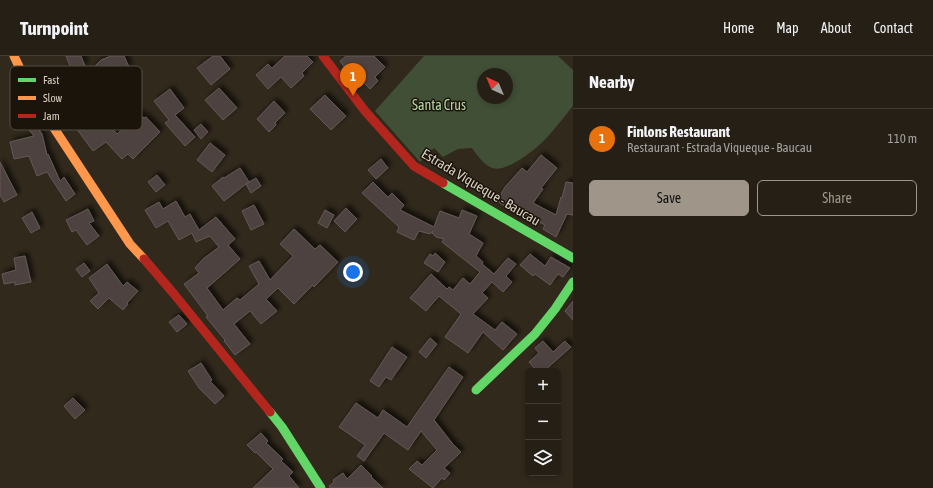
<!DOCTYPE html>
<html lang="en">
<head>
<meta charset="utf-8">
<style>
	body { margin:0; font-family:"Asap Condensed",sans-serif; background:#312c22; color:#f1f3f6 }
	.controls { position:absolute; right:12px; bottom:12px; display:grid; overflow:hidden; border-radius:6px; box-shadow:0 2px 6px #0003 }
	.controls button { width:36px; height:36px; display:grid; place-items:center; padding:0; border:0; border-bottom:1px solid #423d34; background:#251f15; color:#f1f3f6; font:20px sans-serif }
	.compass { position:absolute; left:477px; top:12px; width:36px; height:36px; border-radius:50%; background:#251f15; box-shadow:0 2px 6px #0003; rotate:316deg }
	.you { position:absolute; left:353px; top:216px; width:14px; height:14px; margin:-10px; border:3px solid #fff; border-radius:50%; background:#1a73e8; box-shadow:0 0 0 6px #1a73e833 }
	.badge { display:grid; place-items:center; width:26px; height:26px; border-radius:50%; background:#9f9689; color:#fff; font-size:13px; font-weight:700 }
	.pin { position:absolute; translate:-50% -33px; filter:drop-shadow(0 1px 2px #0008) }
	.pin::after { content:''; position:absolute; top:21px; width:14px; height:12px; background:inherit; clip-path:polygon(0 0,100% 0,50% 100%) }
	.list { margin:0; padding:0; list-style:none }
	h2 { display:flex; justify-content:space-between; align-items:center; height:52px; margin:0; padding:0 16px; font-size:17px }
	h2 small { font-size:13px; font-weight:400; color:#a3a2a0 }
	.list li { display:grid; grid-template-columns:26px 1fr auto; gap:12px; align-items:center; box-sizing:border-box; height:60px; padding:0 16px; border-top:1px solid #423d34 }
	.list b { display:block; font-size:15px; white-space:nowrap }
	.list p { margin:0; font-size:13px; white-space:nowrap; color:#a3a2a0 }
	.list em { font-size:13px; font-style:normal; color:#a3a2a0 }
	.actions { display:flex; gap:8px; padding:12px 16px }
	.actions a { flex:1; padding:9px 0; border:1px solid #9f9689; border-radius:6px; text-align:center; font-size:14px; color:#9f9689 }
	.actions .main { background:#9f9689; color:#111 }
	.icon { flex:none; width:22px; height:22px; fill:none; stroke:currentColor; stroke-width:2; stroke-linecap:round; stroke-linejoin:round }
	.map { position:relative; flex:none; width:573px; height:432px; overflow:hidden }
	header { display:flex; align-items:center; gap:24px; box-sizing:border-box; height:56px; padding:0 20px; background:#251f15; border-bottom:1px solid #423d34 }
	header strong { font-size:19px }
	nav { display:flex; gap:22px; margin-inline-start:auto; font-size:14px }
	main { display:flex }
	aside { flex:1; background:#251f15 }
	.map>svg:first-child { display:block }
	.green { fill:#414f37; fill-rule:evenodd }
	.building { fill:#4d423f; stroke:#645956; filter:url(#shadow) }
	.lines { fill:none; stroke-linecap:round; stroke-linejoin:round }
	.fast { stroke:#63d668; stroke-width:9 }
	.slow { stroke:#ff974d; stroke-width:9 }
	.jam { stroke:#b3261e; stroke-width:9 }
	.labels { text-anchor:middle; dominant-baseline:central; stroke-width:3; stroke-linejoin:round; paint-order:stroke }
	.park-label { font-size:14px; fill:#b3d89f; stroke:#1b140b }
	.street-label { font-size:14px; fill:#dad0c3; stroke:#1b140b }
	.key { fill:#1b140b; stroke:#544c42; stroke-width:1 }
	.key-label { font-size:11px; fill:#dad0c3 }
</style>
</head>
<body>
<header>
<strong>Turnpoint</strong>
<nav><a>Home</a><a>Map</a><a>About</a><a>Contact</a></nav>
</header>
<main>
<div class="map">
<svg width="573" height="432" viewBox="0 0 573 432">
	<defs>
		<filter id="shadow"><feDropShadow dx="3.5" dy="-3.5" stdDeviation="2" flood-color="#0009"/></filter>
	</defs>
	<rect width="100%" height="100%" fill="#31291c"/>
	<path class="green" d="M 424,0 L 558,0 L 573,14 L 573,50 C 562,63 551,79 538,90 C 529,98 504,117 492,112 C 484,109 477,99 472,92 L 458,93 L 443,101 L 434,92 L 420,106 L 375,55 ZM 483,18 L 507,18 L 507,42 L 483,42 Z"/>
	<g class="building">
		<path d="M 66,0 L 81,0 L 85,10 L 72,15 Z"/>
		<path d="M 111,0 L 124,0 L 129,11 L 98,26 L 92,13 L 101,4 Z"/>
		<path d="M 213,0 L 220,0 L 230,13 L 211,29 L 197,12 Z"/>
		<path d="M 285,0 L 307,0 L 313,6 L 302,17 L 304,20 L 291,32 L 281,21 L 268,33 L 256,19 L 268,8 L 272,12 Z"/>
		<path d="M 346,0 L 374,0 L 385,11 L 375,21 L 378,25 L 370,33 L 360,23 L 356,27 L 340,5 Z"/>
		<path d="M 71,32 L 86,48 L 91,44 L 100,56 L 114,46 L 120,55 L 106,65 L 117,78 L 139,57 L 144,62 L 146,61 L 160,76 L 133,103 L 128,98 L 122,103 L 106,86 L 93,95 L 68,61 L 72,58 L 59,44 Z"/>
		<path d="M 219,32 L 237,52 L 223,64 L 205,44 Z"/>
		<path d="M 170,33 L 184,52 L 175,59 L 195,81 L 185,90 L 165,67 L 169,64 L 154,45 Z"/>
		<path d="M 325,39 L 346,60 L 331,74 L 310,53 Z"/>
		<path d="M 274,45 L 285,57 L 275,67 L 276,69 L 269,76 L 257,63 Z"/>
		<path d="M 30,61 L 42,78 L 47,99 L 48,98 L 60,125 L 64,121 L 75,138 L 66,145 L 47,116 L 37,120 L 29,100 L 14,103 L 10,86 L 34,80 L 23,66 Z"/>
		<path d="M 201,68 L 208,76 L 201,83 L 194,74 Z"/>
		<path d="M 210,87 L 225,99 L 212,116 L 197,104 Z"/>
		<path d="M 541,99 L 557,112 L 541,132 L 543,133 L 533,147 L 556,159 L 561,141 L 562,142 L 566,126 L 573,127 L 573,159 L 567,158 L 556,181 L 543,173 L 545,169 L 524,158 L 522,161 L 497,145 L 505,131 L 522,112 L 527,116 Z"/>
		<path d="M 381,103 L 388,112 L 376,123 L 368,114 Z"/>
		<path d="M 0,106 L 17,139 L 4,146 L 0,139 Z"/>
		<path d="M 240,112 L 249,126 L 246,128 L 256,122 L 261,130 L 251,137 L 246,128 L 224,145 L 212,130 L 223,121 L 224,122 Z"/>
		<path d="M 157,119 L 165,129 L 156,136 L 148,126 Z"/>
		<path d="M 373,126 L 388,141 L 392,137 L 404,149 L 400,154 L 434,171 L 440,155 L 459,162 L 462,154 L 477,160 L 469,178 L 483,187 L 476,200 L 483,206 L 482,208 L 494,218 L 508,202 L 516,208 L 506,220 L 512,226 L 503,236 L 492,226 L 482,237 L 488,242 L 473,258 L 495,274 L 502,266 L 517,278 L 503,294 L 483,276 L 468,297 L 445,281 L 461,258 L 439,240 L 426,255 L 410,242 L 431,218 L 447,233 L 449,231 L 453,234 L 463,222 L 470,228 L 480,216 L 442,186 L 444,183 L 436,181 L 432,177 L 433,175 L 430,178 L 419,175 L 414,184 L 397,176 L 399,171 L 362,137 Z"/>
		<path d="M 176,145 L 185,161 L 190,158 L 199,174 L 216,161 L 235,183 L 228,189 L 240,203 L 207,232 L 223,254 L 237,242 L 240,244 L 259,228 L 249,210 L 259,205 L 270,224 L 293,200 L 280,188 L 294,173 L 315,193 L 320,189 L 338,206 L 314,231 L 313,229 L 294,248 L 278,232 L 266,243 L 277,255 L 261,268 L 250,255 L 234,268 L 250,288 L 235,299 L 224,285 L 225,284 L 206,261 L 208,260 L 184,228 L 199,217 L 195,212 L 203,203 L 219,191 L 210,180 L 196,186 L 192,177 L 179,184 L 168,165 L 156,172 L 145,154 L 159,146 L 163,153 Z"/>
		<path d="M 254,149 L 264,168 L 251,174 L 242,155 Z"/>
		<path d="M 346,152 L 357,163 L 345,176 L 334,165 Z"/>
		<path d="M 88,153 L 94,165 L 89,167 L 99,180 L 87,189 L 76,174 L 72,176 L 66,164 Z"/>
		<path d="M 325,154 L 334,159 L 327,172 L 318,167 Z"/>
		<path d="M 32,156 L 40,172 L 31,177 L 22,162 Z"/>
		<path d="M 435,197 L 445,206 L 438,216 L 424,207 L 430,198 L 433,200 Z"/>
		<path d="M 530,198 L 545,210 L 551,201 L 570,212 L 563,221 L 558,218 L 550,229 L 535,218 L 533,220 L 520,209 Z"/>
		<path d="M 25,200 L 31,226 L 15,229 L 15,226 L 4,228 L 2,218 L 16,214 L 14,202 Z"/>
		<path d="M 84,207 L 90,215 L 82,221 L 76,213 Z"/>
		<path d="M 107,208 L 123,230 L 127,226 L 138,235 L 127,247 L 128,248 L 123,254 L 109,242 L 98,253 L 90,245 L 99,237 L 89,222 Z"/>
		<path d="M 573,245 L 573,264 L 565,255 Z"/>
		<path d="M 179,259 L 187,268 L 177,276 L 169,266 Z"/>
		<path d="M 430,282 L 437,288 L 426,302 L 419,296 Z"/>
		<path d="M 543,285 L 553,296 L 565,285 L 571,291 L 544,315 L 537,315 L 529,306 L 539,297 L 535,292 Z"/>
		<path d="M 392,291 L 407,301 L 391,324 L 386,321 L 379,331 L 370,325 Z"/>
		<path d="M 201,307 L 212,324 L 210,325 L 224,340 L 215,348 L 199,332 L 188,315 Z"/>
		<path d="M 449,311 L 463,321 L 434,364 L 452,387 L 461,396 L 444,412 L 450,417 L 444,424 L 442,422 L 433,432 L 409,413 L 417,405 L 422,409 L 437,394 L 421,375 L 408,394 L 384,377 L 364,405 L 357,400 L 365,389 L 339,371 L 356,347 L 378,362 L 383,354 L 407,371 Z"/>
		<path d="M 73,342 L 85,354 L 75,363 L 64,350 Z"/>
		<path d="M 261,377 L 268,385 L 266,387 L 283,403 L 281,405 L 293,416 L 289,420 L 299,432 L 253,432 L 273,413 L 256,396 L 255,397 L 247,389 Z"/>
		<path d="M 361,409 L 372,420 L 371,421 L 383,432 L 330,432 L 329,430 L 334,426 L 333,424 L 343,417 L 347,423 Z"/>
	</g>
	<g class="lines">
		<g class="fast">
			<path d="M 443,127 L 573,202"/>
			<path d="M 476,334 L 535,278 L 555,253 L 573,226"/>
			<path d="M 270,356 L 282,371 L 321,432"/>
		</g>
		<path class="slow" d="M 14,0 L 33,40 L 130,188 L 144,203"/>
		<g class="jam">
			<path d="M 323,0 L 365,55 L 414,110 L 443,127"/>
			<path d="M 144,203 L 174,238 L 270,356"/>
		</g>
	</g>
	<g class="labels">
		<g class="park-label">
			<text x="439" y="49">Santa Crus</text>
		</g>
		<g class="street-label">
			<text transform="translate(481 131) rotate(31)">Estrada Viqueque - Baucau</text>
		</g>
	</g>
	<rect x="10" y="10" width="132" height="64" rx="6" class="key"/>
	<rect x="18" y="22" width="18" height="4" fill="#63d668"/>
	<rect x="18" y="40" width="18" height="4" fill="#ff974d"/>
	<rect x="18" y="58" width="18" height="4" fill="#b3261e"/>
	<g class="key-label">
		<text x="43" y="28">Fast</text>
		<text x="43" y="46">Slow</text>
		<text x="43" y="64">Jam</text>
	</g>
</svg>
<div class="controls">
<button>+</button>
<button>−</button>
<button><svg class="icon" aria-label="layers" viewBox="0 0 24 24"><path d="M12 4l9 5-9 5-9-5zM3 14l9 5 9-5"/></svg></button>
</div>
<svg class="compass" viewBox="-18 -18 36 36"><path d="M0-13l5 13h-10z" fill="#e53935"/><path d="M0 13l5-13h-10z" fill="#a3a2a0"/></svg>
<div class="you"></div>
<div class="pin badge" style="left:353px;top:40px;background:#e8710a">1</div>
</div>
<aside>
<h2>Nearby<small></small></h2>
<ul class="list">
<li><span class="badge" style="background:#e8710a">1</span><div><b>Finlons Restaurant</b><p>Restaurant · Estrada Viqueque - Baucau</p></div><em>110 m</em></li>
</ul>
<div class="actions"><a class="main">Save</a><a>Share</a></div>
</aside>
</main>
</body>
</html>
